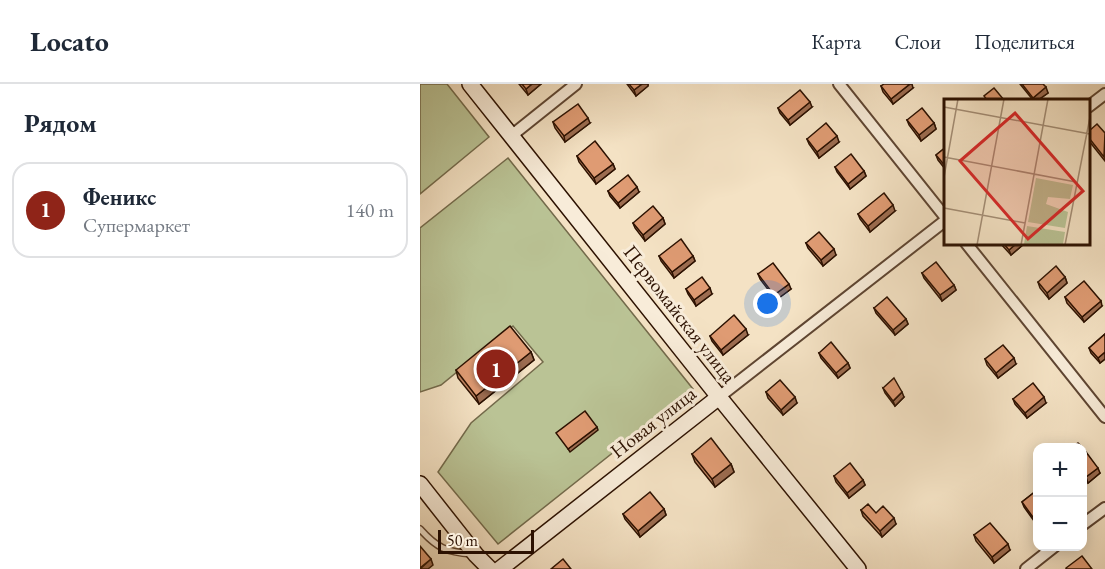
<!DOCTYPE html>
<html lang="ru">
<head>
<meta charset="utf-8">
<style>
	body { margin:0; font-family:"EB Garamond",serif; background:#f2f2f3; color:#1f2937 }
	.controls { position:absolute; right:18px; bottom:18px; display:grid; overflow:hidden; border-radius:12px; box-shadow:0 3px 15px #0003 }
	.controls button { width:54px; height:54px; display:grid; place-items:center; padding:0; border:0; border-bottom:2px solid #e0e1e3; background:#fff; color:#1f2937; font:30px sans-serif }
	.scale { position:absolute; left:18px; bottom:15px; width:96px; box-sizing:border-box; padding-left:6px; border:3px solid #2c1101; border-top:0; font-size:16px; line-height:21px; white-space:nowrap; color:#2c1101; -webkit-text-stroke:4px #f8ecd9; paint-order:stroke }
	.you { position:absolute; left:348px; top:220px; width:21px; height:21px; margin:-15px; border:4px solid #fff; border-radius:50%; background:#1a73e8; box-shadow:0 0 0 9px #1a73e833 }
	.badge { display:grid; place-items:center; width:39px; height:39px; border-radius:50%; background:#8f2418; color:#fff; font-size:20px; font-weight:700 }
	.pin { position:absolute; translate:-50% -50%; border:3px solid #fff; box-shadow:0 2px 6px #0006 }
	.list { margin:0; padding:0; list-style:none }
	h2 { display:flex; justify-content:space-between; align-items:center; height:78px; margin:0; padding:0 24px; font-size:26px }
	h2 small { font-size:20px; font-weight:400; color:#747a83 }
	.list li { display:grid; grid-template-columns:39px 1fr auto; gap:18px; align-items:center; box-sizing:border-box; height:96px; margin:0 12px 12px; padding:0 12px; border:2px solid #e0e1e3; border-radius:18px }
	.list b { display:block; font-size:22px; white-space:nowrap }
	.list p { margin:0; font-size:20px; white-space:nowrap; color:#747a83 }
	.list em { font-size:20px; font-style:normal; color:#747a83 }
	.map { position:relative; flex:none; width:685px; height:485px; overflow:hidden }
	header { display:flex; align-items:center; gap:36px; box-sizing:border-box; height:84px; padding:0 30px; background:#fff; border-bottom:2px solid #e0e1e3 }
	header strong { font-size:28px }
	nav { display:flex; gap:33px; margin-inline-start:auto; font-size:21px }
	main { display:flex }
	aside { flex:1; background:#fff }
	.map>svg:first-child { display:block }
	.green { fill:#bac395; stroke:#736a4b; stroke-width:1.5 }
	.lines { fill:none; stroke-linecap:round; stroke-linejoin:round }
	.lane-casing { stroke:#5e4532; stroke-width:8 }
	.street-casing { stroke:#5e4532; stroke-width:14 }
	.secondary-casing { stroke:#2c1101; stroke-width:18 }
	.lane { stroke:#f8ecd9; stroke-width:5 }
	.street { stroke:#f8ecd9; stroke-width:10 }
	.secondary { stroke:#f8ecd9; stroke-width:15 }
	.wall { fill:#c08563; stroke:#2c1101; stroke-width:1.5 }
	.shaded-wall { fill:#9c6c50; stroke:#2c1101; stroke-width:1.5 }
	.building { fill:#df9b73; stroke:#2c1101; stroke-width:1.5 }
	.labels { text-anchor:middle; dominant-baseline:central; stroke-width:6; stroke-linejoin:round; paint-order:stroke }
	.street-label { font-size:20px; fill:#2c1101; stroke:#f8ecd9 }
	.inset-road { fill:none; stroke:#a48e76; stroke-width:1.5 }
	.view { fill:#d62828; fill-opacity:0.15; stroke:#d62828; stroke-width:3 }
	.inset-edge { fill:none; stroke:#2c1101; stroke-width:3 }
</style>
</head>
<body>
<header>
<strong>Locato</strong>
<nav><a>Карта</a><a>Слои</a><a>Поделиться</a></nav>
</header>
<main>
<aside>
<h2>Рядом<small></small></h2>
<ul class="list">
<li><span class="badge">1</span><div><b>Феникс</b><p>Супермаркет</p></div><em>140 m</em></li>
</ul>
</aside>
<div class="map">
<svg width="685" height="485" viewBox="0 0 685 485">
	<rect width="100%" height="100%" fill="#f4e2c4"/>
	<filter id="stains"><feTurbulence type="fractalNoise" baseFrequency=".00333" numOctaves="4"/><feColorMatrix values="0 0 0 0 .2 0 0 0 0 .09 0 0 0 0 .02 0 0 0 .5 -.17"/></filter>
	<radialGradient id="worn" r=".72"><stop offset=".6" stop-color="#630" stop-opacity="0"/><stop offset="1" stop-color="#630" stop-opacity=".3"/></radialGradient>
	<g class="green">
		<path d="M 0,0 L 27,0 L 69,53 L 0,110 Z"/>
		<path d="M 88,74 L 273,305 L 78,460 L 18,388 L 51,339 L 123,278 L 93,242 L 21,301 L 0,308 L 0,144 Z"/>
	</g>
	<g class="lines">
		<g class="lane-casing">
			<path id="lane" d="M 0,445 C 17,464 26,468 52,470"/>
		</g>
		<g class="street-casing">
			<g id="street">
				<path d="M 419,0 L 526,134"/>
				<path d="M 668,23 L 685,10"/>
				<path d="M 91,52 L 156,0"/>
				<path d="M 546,159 L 685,333"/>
				<path d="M 299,313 L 526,136"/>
				<path d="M 662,441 L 685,424"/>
				<path d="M 606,485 L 635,462"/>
			</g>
		</g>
		<g class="secondary-casing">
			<g id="secondary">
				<path d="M 50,0 L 299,313 L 438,485"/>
				<path d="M 0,400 L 56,471 L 70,485"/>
				<path d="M 80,485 L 299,313"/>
			</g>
		</g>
		<use href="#lane" class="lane"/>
		<use href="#street" class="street"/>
		<use href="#secondary" class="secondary"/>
	</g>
	<g class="wall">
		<path d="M 99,0 L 121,0 L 108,11 Z"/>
		<path d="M 207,0 L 228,0 L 228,2 L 216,12 Z"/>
		<path d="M 600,0 L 623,0 L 628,9 L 618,16 L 613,16 Z"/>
		<path d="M 461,2 L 493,4 L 473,20 L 463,8 Z"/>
		<path d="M 392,23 L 370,41 L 360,29 L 358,24 Z"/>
		<path d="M 487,36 L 514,39 L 516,45 L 501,57 L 489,41 Z"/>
		<path d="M 133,38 L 170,39 L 145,58 L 135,44 Z"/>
		<path d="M 669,47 L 685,49 L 685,77 L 669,57 Z"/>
		<path d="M 387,55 L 419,58 L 399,74 L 389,60 Z"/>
		<path d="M 526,63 L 526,86 L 518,76 L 516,71 Z"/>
		<path d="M 157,72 L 193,80 L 195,85 L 176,100 L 159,78 Z"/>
		<path d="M 415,83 L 444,87 L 446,92 L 430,105 L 417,88 Z"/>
		<path d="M 188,107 L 219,108 L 200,124 L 190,112 Z"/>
		<path d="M 475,127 L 450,148 L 440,135 L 438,130 Z"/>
		<path d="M 243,134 L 245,140 L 225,157 L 215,144 L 213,139 Z"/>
		<path d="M 386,159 L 416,171 L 403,182 L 388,164 Z"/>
		<path d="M 580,159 L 605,159 L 591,171 Z"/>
		<path d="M 239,172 L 273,172 L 275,177 L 254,194 L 241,177 Z"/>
		<path d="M 502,189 L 534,201 L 536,206 L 522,217 L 504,194 Z"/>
		<path d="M 338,190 L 371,205 L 356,216 L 340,195 Z"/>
		<path d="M 645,193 L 647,199 L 629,215 L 620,204 L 618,198 Z"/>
		<path d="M 266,205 L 292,210 L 276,222 L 268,210 Z"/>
		<path d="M 645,213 L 682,222 L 664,238 L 647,219 Z"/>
		<path d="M 454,224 L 486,235 L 488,240 L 475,251 L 456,229 Z"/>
		<path d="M 685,250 L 685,275 L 680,279 L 671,269 L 669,264 Z"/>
		<path d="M 328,251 L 303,271 L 292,257 L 290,252 Z"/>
		<path d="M 111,268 L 114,276 L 59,320 L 38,294 L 36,286 Z"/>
		<path d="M 399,269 L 428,279 L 430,284 L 418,294 L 401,274 Z"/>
		<path d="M 565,275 L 596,280 L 578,294 L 567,281 Z"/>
		<path d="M 463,304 L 484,313 L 475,322 L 465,309 Z"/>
		<path d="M 346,308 L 377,319 L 363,331 L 348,314 Z"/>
		<path d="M 593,315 L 626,319 L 607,334 L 595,320 Z"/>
		<path d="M 663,364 L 680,389 L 668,399 L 663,391 Z"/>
		<path d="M 272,370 L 311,380 L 314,388 L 295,403 L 275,378 Z"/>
		<path d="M 414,392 L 443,396 L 445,401 L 429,414 L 416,398 Z"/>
		<path d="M 616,407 L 617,441 L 604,423 L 602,418 Z"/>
		<path d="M 244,425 L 246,431 L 220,453 L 205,435 L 203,430 Z"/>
		<path d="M 441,426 L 456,429 L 476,440 L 462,453 L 443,432 Z"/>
		<path d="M 554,451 L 590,466 L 574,479 L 556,457 Z"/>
	</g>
	<g class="shaded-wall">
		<path d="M 112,0 L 121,0 L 108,11 L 106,5 Z"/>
		<path d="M 222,0 L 228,0 L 228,2 L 216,12 L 214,6 Z"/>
		<path d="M 490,0 L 492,0 L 493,4 L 473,20 L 471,15 Z"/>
		<path d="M 626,3 L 628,9 L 618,16 L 614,16 L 613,14 Z"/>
		<path d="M 390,18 L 392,23 L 370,41 L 368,36 Z"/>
		<path d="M 168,34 L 170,39 L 145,58 L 144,52 Z"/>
		<path d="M 514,39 L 516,45 L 501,57 L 499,51 Z"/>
		<path d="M 417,52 L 419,58 L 399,74 L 397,68 Z"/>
		<path d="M 193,80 L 195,85 L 176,100 L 174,94 Z"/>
		<path d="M 444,87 L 446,92 L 430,105 L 428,100 Z"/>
		<path d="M 217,103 L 219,108 L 200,124 L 198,119 Z"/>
		<path d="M 473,121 L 475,127 L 450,148 L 448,142 Z"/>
		<path d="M 243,134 L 245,140 L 225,157 L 223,151 Z"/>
		<path d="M 597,159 L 605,159 L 591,171 L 589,166 Z"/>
		<path d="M 414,165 L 416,171 L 403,182 L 401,176 Z"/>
		<path d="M 273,172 L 275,177 L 254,194 L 252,188 Z"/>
		<path d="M 645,193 L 647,199 L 629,215 L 627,209 Z"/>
		<path d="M 369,200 L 371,205 L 356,216 L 354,211 Z"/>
		<path d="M 534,201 L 536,206 L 522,217 L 520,211 Z"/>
		<path d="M 290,204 L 292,210 L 276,222 L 274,216 Z"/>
		<path d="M 681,217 L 682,222 L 664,238 L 662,233 Z"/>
		<path d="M 486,235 L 488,240 L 475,251 L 473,246 Z"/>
		<path d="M 326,245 L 328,251 L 303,271 L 301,266 Z"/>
		<path d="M 111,268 L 114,276 L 59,320 L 56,312 Z"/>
		<path d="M 685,268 L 685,275 L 680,279 L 678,274 Z"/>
		<path d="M 594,274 L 596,280 L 578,294 L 576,289 Z"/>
		<path d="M 428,279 L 430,284 L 418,294 L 416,289 Z"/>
		<path d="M 482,308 L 484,313 L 475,322 L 473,317 Z"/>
		<path d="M 375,313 L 377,319 L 363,331 L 361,326 Z"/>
		<path d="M 624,313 L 626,319 L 607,334 L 605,329 Z"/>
		<path d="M 177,343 L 178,346 L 150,368 L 148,365 Z"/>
		<path d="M 311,380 L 314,388 L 295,403 L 292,395 Z"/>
		<path d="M 678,384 L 680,389 L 668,399 L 666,393 Z"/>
		<path d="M 443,396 L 445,401 L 429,414 L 427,409 Z"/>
		<path d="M 244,425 L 246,431 L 220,453 L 218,447 Z"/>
		<path d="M 474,434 L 476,440 L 462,453 L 460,447 Z"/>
		<path d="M 588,460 L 590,466 L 574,479 L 572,473 Z"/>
		<path d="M 11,475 L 13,481 L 8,485 L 0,485 Z"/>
	</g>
	<g class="building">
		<path d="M 102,0 L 112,0 L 106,5 Z"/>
		<path d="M 209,0 L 222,0 L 214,6 Z"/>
		<path d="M 464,0 L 490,0 L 471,15 L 461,2 Z"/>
		<path d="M 602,0 L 623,0 L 626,3 L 613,14 Z"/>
		<path d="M 574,4 L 584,16 L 567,16 L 564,12 Z"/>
		<path d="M 380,6 L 390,18 L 368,36 L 358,24 Z"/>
		<path d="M 158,20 L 168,34 L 144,52 L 133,38 Z"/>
		<path d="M 502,24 L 514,39 L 499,51 L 487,36 Z"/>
		<path d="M 406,39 L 417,52 L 397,68 L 387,55 Z"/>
		<path d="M 677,40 L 685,49 L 684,73 L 669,54 L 669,47 Z"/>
		<path d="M 175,57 L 193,80 L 174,94 L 157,72 Z"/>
		<path d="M 526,63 L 526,83 L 516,71 Z"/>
		<path d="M 431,70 L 444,87 L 428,100 L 415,83 Z"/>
		<path d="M 208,91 L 217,103 L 198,119 L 188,107 Z"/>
		<path d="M 464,109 L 473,121 L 448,142 L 438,130 Z"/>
		<path d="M 233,122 L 243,134 L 223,151 L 213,139 Z"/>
		<path d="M 399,148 L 414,165 L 401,176 L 386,159 Z"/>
		<path d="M 261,155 L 273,172 L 252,188 L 239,172 Z"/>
		<path d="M 583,159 L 597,159 L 589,166 Z"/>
		<path d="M 516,178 L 534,201 L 520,211 L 502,189 Z"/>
		<path d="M 353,179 L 369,200 L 354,211 L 338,190 Z"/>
		<path d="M 636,182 L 645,193 L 627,209 L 618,198 Z"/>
		<path d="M 282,193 L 290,204 L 274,216 L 266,205 Z"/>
		<path d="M 664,197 L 681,217 L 662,233 L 645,213 Z"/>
		<path d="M 467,213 L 486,235 L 473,246 L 454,224 Z"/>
		<path d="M 314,231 L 326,245 L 301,266 L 290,252 Z"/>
		<path d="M 90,242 L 111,268 L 56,312 L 36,286 Z"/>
		<path d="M 685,250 L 685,268 L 678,274 L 669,264 Z"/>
		<path d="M 411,258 L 428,279 L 416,289 L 399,269 Z"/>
		<path d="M 583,261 L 594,274 L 576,289 L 565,275 Z"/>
		<path d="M 474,294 L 482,308 L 473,317 L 463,304 Z"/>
		<path d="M 360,296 L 375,313 L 361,326 L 346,308 Z"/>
		<path d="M 613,299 L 624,313 L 605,329 L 593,315 Z"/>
		<path d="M 165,327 L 177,343 L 148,365 L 136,349 Z"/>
		<path d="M 291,354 L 311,380 L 292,395 L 272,370 Z"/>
		<path d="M 658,359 L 662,363 L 652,363 Z"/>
		<path d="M 663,364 L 678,384 L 666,393 L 663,388 Z"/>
		<path d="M 430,379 L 443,396 L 427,409 L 414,392 Z"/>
		<path d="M 616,407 L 618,409 L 618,434 L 615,436 L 602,418 Z"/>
		<path d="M 230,408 L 244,425 L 218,447 L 203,430 Z"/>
		<path d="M 448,420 L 456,429 L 463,422 L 474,434 L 460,447 L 441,426 Z"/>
		<path d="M 570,439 L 588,460 L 572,473 L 554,451 Z"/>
		<path d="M 0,462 L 11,475 L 0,484 Z"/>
		<path d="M 662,472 L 672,485 L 646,485 L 646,484 Z"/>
		<path d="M 143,475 L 151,485 L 131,485 Z"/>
	</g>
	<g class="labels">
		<g class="street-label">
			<text transform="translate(260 230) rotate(52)">Первомайская улица</text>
			<text transform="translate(233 338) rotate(-38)">Новая улица</text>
		</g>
	</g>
	<g transform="translate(524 15)">
		<rect width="146" height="146" fill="#f4e2c4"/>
		<path d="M 92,79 L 129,86 L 126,100 L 104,98 L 102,105 L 124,113 L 121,129 L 84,123 ZM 83,127 L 121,133 L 119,145 L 80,145 Z" fill="#bac395"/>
		<path class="inset-road" d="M 0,8 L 146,35M 0,58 L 132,83M 0,78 L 14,0M 0,109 L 81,124M 33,146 L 60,0M 77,146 L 104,0M 121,146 L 146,18"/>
		<path class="view" d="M 71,14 L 139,92 L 84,140 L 16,62 Z"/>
		<rect width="146" height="146" class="inset-edge"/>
	</g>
	<rect width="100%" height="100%" filter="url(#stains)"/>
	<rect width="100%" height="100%" fill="url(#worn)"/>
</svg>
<div class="controls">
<button>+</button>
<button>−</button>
</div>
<div class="scale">50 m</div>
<div class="you"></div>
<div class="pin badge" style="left:76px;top:285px">1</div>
</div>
</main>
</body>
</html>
